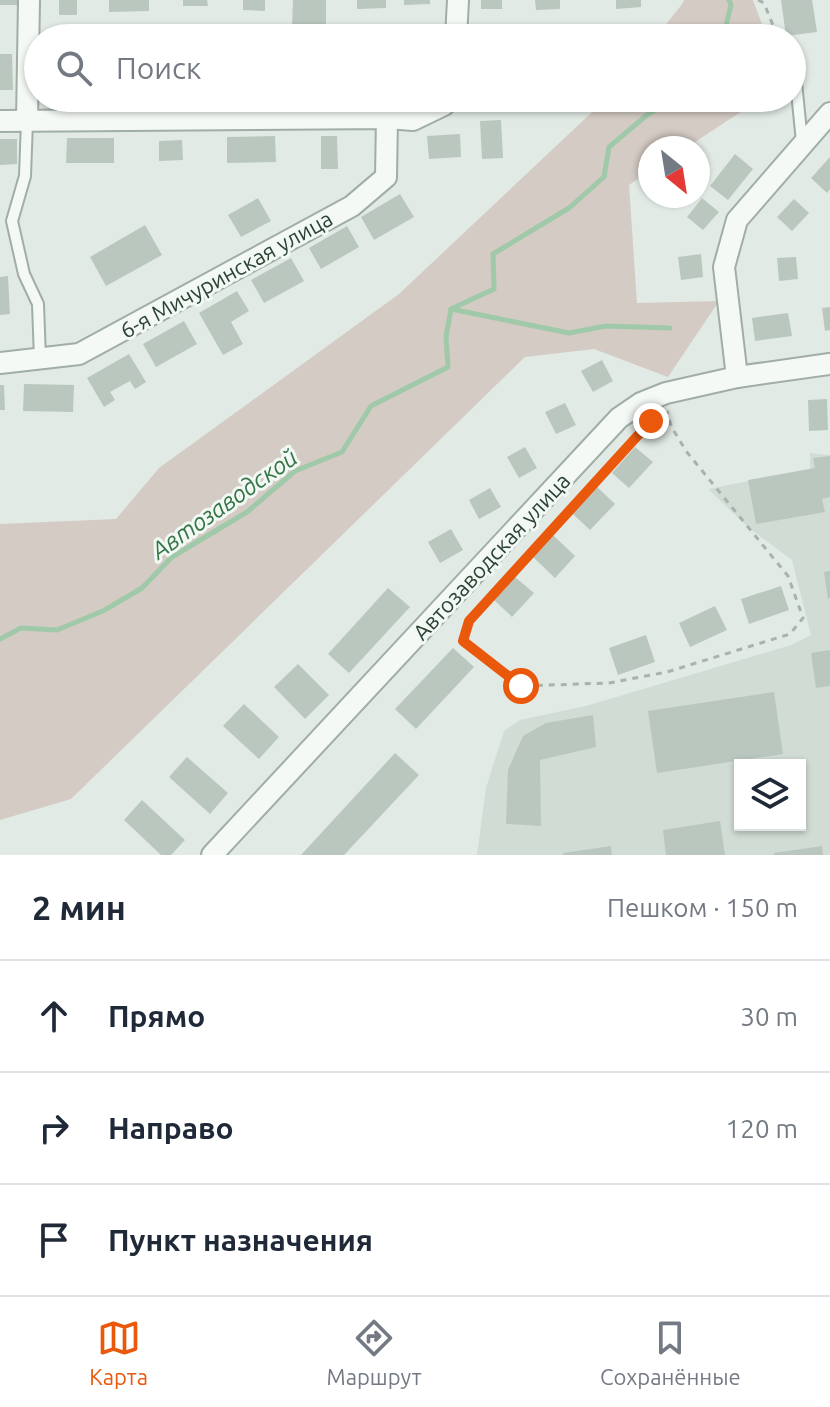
<!DOCTYPE html>
<html lang="ru">
<head>
<meta charset="utf-8">
<style>
	body { margin:0; font-family:Ubuntu,sans-serif; background:#f6f6f7; color:#1f2937 }
	.controls { position:absolute; right:24px; bottom:24px; display:grid; overflow:hidden; border-radius:0px; box-shadow:0 2px 6px #0004 }
	.controls button { width:72px; height:72px; display:grid; place-items:center; padding:0; border:0; border-bottom:2px solid #e0e1e3; background:#fff; color:#1f2937; font:40px sans-serif }
	.compass { position:absolute; left:638px; top:136px; width:72px; height:72px; border-radius:50%; background:#fff; box-shadow:0 2px 6px #0004; rotate:150deg }
	.stop { position:absolute; width:24px; height:24px; margin:-18px; border:6px solid #ea580c; border-radius:50%; background:#fff }
	.stop.end { background:#ea580c; border-color:#fff; box-shadow:0 2px 8px #0008 }
	.list { margin:0; padding:0; list-style:none }
	h2 { display:flex; justify-content:space-between; align-items:center; height:104px; margin:0; padding:0 32px; font-size:34px }
	h2 small { font-size:26px; font-weight:400; color:#747a83 }
	.list li { display:grid; grid-template-columns:52px 1fr auto; gap:24px; align-items:center; box-sizing:border-box; height:112px; padding:0 32px; border-top:2px solid #e0e1e3 }
	.list b { display:block; font-size:30px; white-space:nowrap }
	.list em { font-size:26px; font-style:normal; color:#747a83 }
	.icon { flex:none; width:44px; height:44px; fill:none; stroke:currentColor; stroke-width:2; stroke-linecap:round; stroke-linejoin:round }
	.map { position:relative; flex:none; width:830px; height:855px; overflow:hidden }
	.search { position:absolute; background:#fff; box-shadow:0 2px 6px #0004; left:24px; right:24px; top:24px; height:88px; display:flex; align-items:center; gap:20px; box-sizing:border-box; padding:0 28px; border-radius:44px; color:#747a83; font-size:30px }
	.sheet { height:440px; background:#fff }
	nav { display:flex; justify-content:space-around; align-items:center; box-sizing:border-box; height:112px; border-top:2px solid #e0e1e3; background:#fff; font-size:22px; color:#747a83 }
	nav a { display:grid; justify-items:center; gap:4px }
	nav .on { color:#ea580c }
	.map>svg:first-child { display:block }
	.built { fill:#d1dcd4; fill-rule:evenodd }
	.green { fill:#d4cbc4 }
	.lines { fill:none; stroke-linecap:round; stroke-linejoin:round }
	.stream { stroke:#9fc9a8; stroke-width:5 }
	.building { fill:#bac7be }
	.lane-casing { stroke:#a0aea5; stroke-width:14 }
	.street-casing { stroke:#a0aea5; stroke-width:24 }
	.path { stroke:#a8b3ac; stroke-width:3; stroke-dasharray:6 6; stroke-linecap:butt }
	.lane { stroke:#f5f9f6; stroke-width:10 }
	.street { stroke:#f5f9f6; stroke-width:20 }
	.route { stroke:#ea580c; stroke-width:10 }
	.labels { text-anchor:middle; dominant-baseline:central; stroke-width:6; stroke-linejoin:round; paint-order:stroke }
	.street-label { font-size:22px; fill:#2b4233; stroke:#f2f8f4 }
	.water-label { font-size:24px; font-style:italic; fill:#367546; stroke:#f2f8f4 }
</style>
</head>
<body>
<div class="map">
<svg width="830" height="855" viewBox="0 0 830 855">
	<rect width="100%" height="100%" fill="#e2eae5"/>
	<path class="built" d="M 810,453 L 830,455 L 830,855 L 477,855 L 486,788 L 504,731 L 520,720 L 586,706 L 791,645 L 811,635 L 792,560 L 750,529 L 708,489 L 810,469 ZM 740,765 L 800,765 L 800,825 L 740,825 Z"/>
	<g class="green">
		<path d="M 684,0 L 753,0 L 767,38 L 655,38 L 683,3 Z"/>
		<path d="M 607,98 L 762,98 L 686,148 L 650,148 L 650,171 L 629,185 L 637,303 L 719,301 L 668,377 L 594,349 L 525,357 L 71,799 L 0,820 L 0,524 L 116,519 L 159,468 L 399,294 Z"/>
	</g>
	<g class="lines">
		<g class="stream">
			<path d="M 723,38 L 731,5 L 729,0"/>
			<path d="M 451,309 L 569,333 L 606,326 L 670,328"/>
			<path d="M 0,639 L 21,628 L 57,630 L 103,611 L 142,588 L 172,557 L 247,512 L 295,471 L 342,452 L 371,406 L 448,367 L 446,337 L 451,309 L 494,289 L 493,254 L 569,208 L 604,177 L 609,147 L 647,115 L 674,98"/>
		</g>
	</g>
	<g class="building">
		<rect x="0" y="0" width="17" height="5"/>
		<rect x="59" y="0" width="18" height="15"/>
		<path d="M 109,0 L 149,0 L 149,11 L 109,12 Z"/>
		<path d="M 183,0 L 207,0 L 208,6 L 183,6 Z"/>
		<path d="M 243,0 L 265,0 L 265,11 L 243,10 Z"/>
		<path d="M 293,0 L 326,0 L 326,27 L 292,27 Z"/>
		<path d="M 357,0 L 386,0 L 386,8 L 357,9 Z"/>
		<path d="M 404,0 L 430,0 L 430,4 L 404,5 Z"/>
		<rect x="481" y="0" width="21" height="9"/>
		<path d="M 535,0 L 560,0 L 560,9 L 536,10 Z"/>
		<path d="M 616,0 L 641,0 L 641,7 L 616,9 Z"/>
		<path d="M 781,0 L 812,0 L 817,32 L 786,36 Z"/>
		<path d="M 0,54 L 12,54 L 13,90 L 0,90 Z"/>
		<path d="M 501,120 L 503,158 L 482,159 L 480,121 Z"/>
		<path d="M 460,134 L 461,157 L 429,159 L 427,136 Z"/>
		<path d="M 275,136 L 276,162 L 227,163 L 227,137 Z"/>
		<path d="M 321,136 L 337,136 L 338,169 L 321,169 Z"/>
		<path d="M 67,138 L 114,138 L 114,163 L 66,163 Z"/>
		<path d="M 0,139 L 17,139 L 17,164 L 0,165 Z"/>
		<path d="M 182,140 L 183,160 L 159,161 L 159,141 Z"/>
		<path d="M 735,154 L 753,169 L 728,200 L 710,186 Z"/>
		<path d="M 830,157 L 830,189 L 827,193 L 811,178 Z"/>
		<path d="M 400,194 L 414,217 L 374,240 L 361,217 Z"/>
		<path d="M 258,198 L 271,221 L 241,237 L 228,215 Z"/>
		<path d="M 702,198 L 719,212 L 703,230 L 687,217 Z"/>
		<path d="M 794,199 L 809,213 L 792,231 L 777,217 Z"/>
		<path d="M 145,225 L 162,255 L 106,286 L 90,257 Z"/>
		<path d="M 347,226 L 359,247 L 321,269 L 309,248 Z"/>
		<path d="M 701,254 L 703,277 L 681,280 L 678,257 Z"/>
		<path d="M 796,257 L 798,279 L 779,281 L 777,258 Z"/>
		<path d="M 291,258 L 304,281 L 264,303 L 251,280 Z"/>
		<path d="M 8,276 L 10,314 L 0,315 L 0,277 Z"/>
		<path d="M 237,291 L 249,311 L 231,322 L 243,344 L 223,355 L 199,313 Z"/>
		<path d="M 830,307 L 830,330 L 825,331 L 822,308 Z"/>
		<path d="M 788,313 L 792,336 L 755,341 L 752,318 Z"/>
		<path d="M 184,321 L 197,344 L 156,367 L 143,344 Z"/>
		<path d="M 129,354 L 146,382 L 135,389 L 130,381 L 110,392 L 115,400 L 104,407 L 87,378 Z"/>
		<path d="M 602,360 L 613,381 L 593,392 L 581,371 Z"/>
		<path d="M 24,384 L 74,385 L 73,412 L 23,411 Z"/>
		<path d="M 0,385 L 4,385 L 5,410 L 0,410 Z"/>
		<path d="M 827,399 L 828,430 L 809,431 L 808,400 Z"/>
		<path d="M 565,403 L 576,425 L 556,434 L 545,412 Z"/>
		<path d="M 525,447 L 537,468 L 519,478 L 507,457 Z"/>
		<path d="M 635,447 L 653,462 L 629,488 L 612,473 Z"/>
		<path d="M 830,456 L 830,497 L 822,499 L 825,512 L 756,524 L 748,480 L 815,468 L 813,458 Z"/>
		<path d="M 597,487 L 615,504 L 590,530 L 572,513 Z"/>
		<path d="M 490,488 L 501,507 L 479,519 L 469,500 Z"/>
		<path d="M 451,529 L 463,550 L 440,563 L 428,542 Z"/>
		<path d="M 553,535 L 575,556 L 555,578 L 533,557 Z"/>
		<path d="M 830,571 L 830,598 L 828,599 L 824,572 Z"/>
		<path d="M 515,577 L 534,593 L 512,617 L 494,600 Z"/>
		<path d="M 781,586 L 789,610 L 749,624 L 741,599 Z"/>
		<path d="M 388,588 L 410,607 L 349,673 L 328,654 Z"/>
		<path d="M 715,606 L 727,630 L 690,647 L 679,623 Z"/>
		<path d="M 646,635 L 655,662 L 618,675 L 609,648 Z"/>
		<path d="M 453,648 L 474,667 L 416,729 L 395,709 Z"/>
		<path d="M 830,650 L 830,686 L 816,688 L 811,653 Z"/>
		<path d="M 298,664 L 329,695 L 305,719 L 274,687 Z"/>
		<path d="M 774,692 L 783,754 L 657,773 L 648,711 Z"/>
		<path d="M 244,704 L 279,737 L 259,759 L 223,726 Z"/>
		<path d="M 593,715 L 596,747 L 540,760 L 541,826 L 506,824 L 508,770 L 523,736 L 546,723 Z"/>
		<path d="M 395,753 L 419,775 L 344,855 L 301,855 Z"/>
		<path d="M 187,757 L 228,793 L 210,814 L 169,777 Z"/>
		<path d="M 142,800 L 185,840 L 171,855 L 161,855 L 124,820 Z"/>
		<path d="M 720,821 L 725,855 L 666,855 L 663,830 Z"/>
		<path d="M 611,846 L 612,855 L 563,855 L 563,853 Z"/>
		<path d="M 822,846 L 823,855 L 774,855 L 774,853 Z"/>
	</g>
	<g class="lines">
		<g class="lane-casing">
			<g id="lane">
				<path d="M 792,74 L 796,82 L 802,142"/>
				<path d="M 27,121 L 25,176 L 12,221 L 24,274 L 38,304 L 40,359"/>
			</g>
		</g>
		<g class="street-casing">
			<g id="street">
				<path d="M 456,38 L 458,0"/>
				<path d="M 0,121 L 387,118 L 413,120 L 444,105 L 448,98"/>
				<path d="M 27,121 L 29,0"/>
				<path d="M 0,363 L 79,354 L 352,206 L 386,177 L 387,118"/>
				<path d="M 737,377 L 724,267 L 737,220 L 830,113"/>
				<path d="M 212,855 L 619,418 L 641,403 L 666,393 L 737,377 L 830,364"/>
			</g>
		</g>
		<g class="path">
			<path d="M 758,0 L 764,3 L 778,38"/>
			<path d="M 654,419 L 469,621 L 463,641 L 521,686 L 609,683 L 667,672 L 790,634 L 803,618 L 788,576 L 686,451 L 671,426 L 667,411"/>
		</g>
		<use href="#lane" class="lane"/>
		<use href="#street" class="street"/>
	</g>
	<g class="lines">
		<path class="route" d="M 521,686 L 463,641 L 469,621 L 651,421"/>
	</g>
	<g class="labels">
		<g class="street-label">
			<text transform="translate(226 274) rotate(-29)">6-я Мичуринская улица</text>
			<text transform="translate(491 556) rotate(-47)">Автозаводская улица</text>
		</g>
		<g class="water-label">
			<text transform="translate(224 504) rotate(-35)">Автозаводской</text>
		</g>
	</g>
</svg>
<div class="controls">
<button><svg class="icon" aria-label="layers" viewBox="0 0 24 24"><path d="M12 4l9 5-9 5-9-5zM3 14l9 5 9-5"/></svg></button>
</div>
<svg class="compass" viewBox="-18 -18 36 36"><path d="M0-13l5 13h-10z" fill="#e53935"/><path d="M0 13l5-13h-10z" fill="#747a83"/></svg>
<div class="stop" style="left:521px;top:686px"></div>
<div class="stop end" style="left:651px;top:421px"></div>
<div class="search"><svg class="icon" aria-label="search" viewBox="0 0 24 24"><circle cx="10" cy="10" r="6"/><path d="M15 15l6 6"/></svg>Поиск</div>
</div>
<section class="sheet">
<h2>2 мин<small>Пешком · 150 m</small></h2>
<ul class="list">
<li><svg class="icon" aria-label="ahead" viewBox="0 0 24 24"><path d="M12 20V5M6 11l6-6 6 6"/></svg><div><b>Прямо</b></div><em>30 m</em></li>
<li><svg class="icon" aria-label="right" viewBox="0 0 24 24"><path d="M7 20v-9h11M14 6l5 5-5 5"/></svg><div><b>Направо</b></div><em>120 m</em></li>
<li><svg class="icon" aria-label="arrive" viewBox="0 0 24 24"><path d="M6 21V4h12l-3 4 3 4H6"/></svg><div><b>Пункт назначения</b></div></li>
</ul>
</section>
<nav>
<a class="on"><svg class="icon" aria-label="map" viewBox="0 0 24 24"><path d="M3 6l6-2 6 2 6-2v14l-6 2-6-2-6 2zM9 4v14M15 6v14"/></svg>Карта</a>
<a><svg class="icon" aria-label="directions" viewBox="0 0 24 24"><path d="M12 3l9 9-9 9-9-9zM9 14v-3h6M13 9l2 2-2 2"/></svg>Маршрут</a>
<a><svg class="icon" aria-label="saved" viewBox="0 0 24 24"><path d="M7 4h10v16l-5-4-5 4z"/></svg>Сохранённые</a>
</nav>
</body>
</html>
